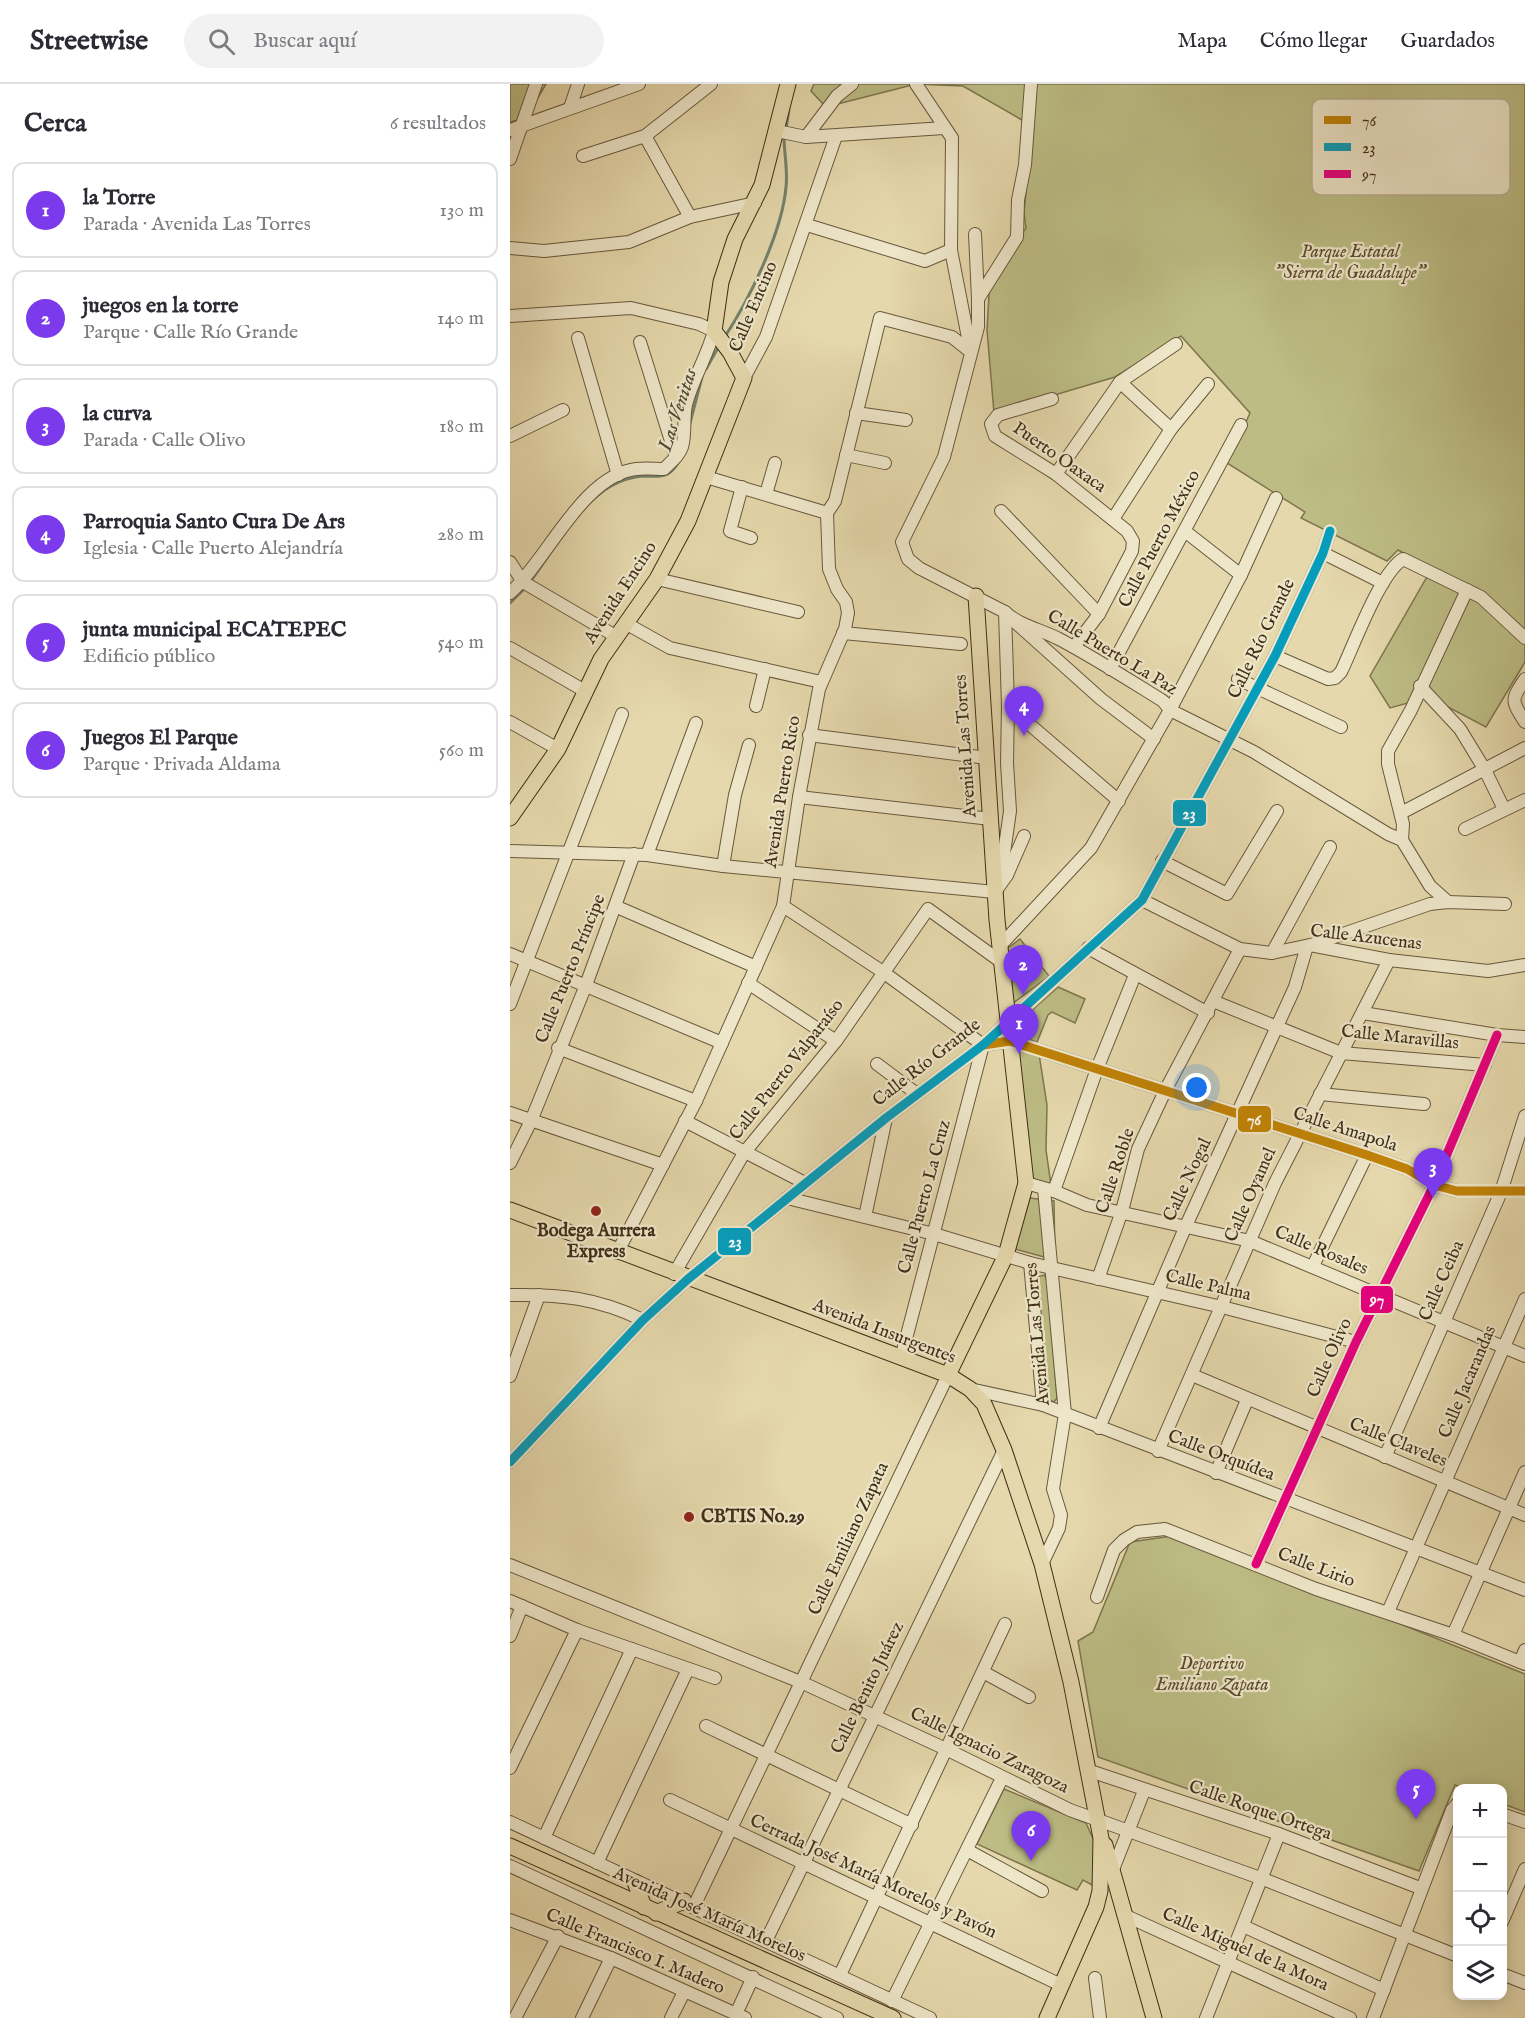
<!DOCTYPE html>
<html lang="es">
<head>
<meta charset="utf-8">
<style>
	body { margin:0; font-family:"IM FELL English",serif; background:#f2f2f3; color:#2b2b33 }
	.controls { position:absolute; right:18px; bottom:18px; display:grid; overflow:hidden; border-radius:12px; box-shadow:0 3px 15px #0003 }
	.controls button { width:54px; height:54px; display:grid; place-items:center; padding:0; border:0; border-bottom:2px solid #e1e1e2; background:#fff; color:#2b2b33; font:30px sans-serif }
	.you { position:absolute; left:687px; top:1004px; width:21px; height:21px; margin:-15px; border:4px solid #fff; border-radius:50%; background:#1a73e8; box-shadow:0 0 0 9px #1a73e833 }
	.badge { display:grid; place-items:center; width:39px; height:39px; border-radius:50%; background:#7c3aed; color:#fff; font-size:20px; font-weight:700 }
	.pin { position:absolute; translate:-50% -50px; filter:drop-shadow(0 2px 3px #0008) }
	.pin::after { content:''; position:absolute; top:32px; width:21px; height:18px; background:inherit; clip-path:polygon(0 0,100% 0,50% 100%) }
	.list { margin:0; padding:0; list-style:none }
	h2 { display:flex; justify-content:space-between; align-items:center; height:78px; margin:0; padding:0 24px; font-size:26px }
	h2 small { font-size:20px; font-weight:400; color:#7c7c81 }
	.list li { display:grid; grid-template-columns:39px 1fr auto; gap:18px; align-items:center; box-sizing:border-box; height:96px; margin:0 12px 12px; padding:0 12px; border:2px solid #e1e1e2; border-radius:12px }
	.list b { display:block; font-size:22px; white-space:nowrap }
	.list p { margin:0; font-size:20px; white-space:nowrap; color:#7c7c81 }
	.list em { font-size:20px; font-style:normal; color:#7c7c81 }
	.icon { flex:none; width:33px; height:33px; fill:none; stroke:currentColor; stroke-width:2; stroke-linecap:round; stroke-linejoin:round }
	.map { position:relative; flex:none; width:1015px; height:1934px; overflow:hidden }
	header { display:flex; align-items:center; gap:36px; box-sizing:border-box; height:84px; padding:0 30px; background:#fff; border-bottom:2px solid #e1e1e2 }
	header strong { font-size:28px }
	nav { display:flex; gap:33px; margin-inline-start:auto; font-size:21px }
	.search { width:420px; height:54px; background:#f2f2f3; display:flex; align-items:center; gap:15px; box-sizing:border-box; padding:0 21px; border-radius:33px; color:#7c7c81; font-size:22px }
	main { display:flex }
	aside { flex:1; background:#fff }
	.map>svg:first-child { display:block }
	.green { fill:#bcbc84; stroke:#7e754e; stroke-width:1.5 }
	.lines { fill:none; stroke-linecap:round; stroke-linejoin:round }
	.stream { stroke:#74826d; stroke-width:3 }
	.minor-casing { stroke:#69583c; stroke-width:14 }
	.major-casing { stroke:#402e17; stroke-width:17 }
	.minor { stroke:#eee6c9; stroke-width:12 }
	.major { stroke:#e5d8ac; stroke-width:15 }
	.bus-1-casing { stroke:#eee6c9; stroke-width:14 }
	.bus-2-casing { stroke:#eee6c9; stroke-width:14 }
	.bus-3-casing { stroke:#eee6c9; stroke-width:14 }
	.bus-1 { stroke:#c08207; stroke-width:9 }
	.bus-2 { stroke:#069dbc; stroke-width:9 }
	.bus-3 { stroke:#e5007d; stroke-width:9 }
	.poi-dot { fill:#8f2418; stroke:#eee6c9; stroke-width:2 }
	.labels { text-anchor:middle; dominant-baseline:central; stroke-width:4.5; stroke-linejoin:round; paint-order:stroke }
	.park-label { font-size:18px; font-style:italic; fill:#594a2d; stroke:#eee6c9 }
	.street-label { font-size:18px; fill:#402e17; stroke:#eee6c9 }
	.poi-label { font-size:18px; font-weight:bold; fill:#402e17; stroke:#eee6c9 }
	.water-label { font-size:20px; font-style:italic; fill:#514a34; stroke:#eee6c9 }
	.key { fill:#eee6c9; stroke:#baaf94; stroke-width:1.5 }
	.key-label { font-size:16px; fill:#402e17 }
	.line-badge { stroke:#eee6c9; stroke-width:2 }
	.badge-label { font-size:16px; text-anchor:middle; font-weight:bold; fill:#fff }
</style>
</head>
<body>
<header>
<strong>Streetwise</strong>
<div class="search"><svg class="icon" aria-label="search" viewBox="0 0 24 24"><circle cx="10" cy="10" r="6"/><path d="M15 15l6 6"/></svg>Buscar aquí</div>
<nav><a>Mapa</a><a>Cómo llegar</a><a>Guardados</a></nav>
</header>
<main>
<aside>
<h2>Cerca<small>6 resultados</small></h2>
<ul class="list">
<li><span class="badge">1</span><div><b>la Torre</b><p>Parada · Avenida Las Torres</p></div><em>130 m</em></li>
<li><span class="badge">2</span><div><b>juegos en la torre</b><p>Parque · Calle Río Grande</p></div><em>140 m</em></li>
<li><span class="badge">3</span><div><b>la curva</b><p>Parada · Calle Olivo</p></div><em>180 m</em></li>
<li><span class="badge">4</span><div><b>Parroquia Santo Cura De Ars</b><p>Iglesia · Calle Puerto Alejandría</p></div><em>280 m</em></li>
<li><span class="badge">5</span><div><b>junta municipal ECATEPEC</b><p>Edificio público</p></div><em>540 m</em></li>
<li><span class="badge">6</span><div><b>Juegos El Parque</b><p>Parque · Privada Aldama</p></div><em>560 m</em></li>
</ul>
</aside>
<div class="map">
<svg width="1015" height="1934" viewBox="0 0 1015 1934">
	<rect width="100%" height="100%" fill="#e5d8ac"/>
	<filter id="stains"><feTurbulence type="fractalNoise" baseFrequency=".00333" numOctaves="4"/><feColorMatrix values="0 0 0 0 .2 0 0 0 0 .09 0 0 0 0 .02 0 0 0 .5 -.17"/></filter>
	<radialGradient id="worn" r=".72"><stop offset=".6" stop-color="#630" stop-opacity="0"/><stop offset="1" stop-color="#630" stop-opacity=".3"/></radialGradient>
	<g class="green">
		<path d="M 0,0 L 36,0 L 16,34 L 0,38 Z"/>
		<path d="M 304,0 L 1015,0 L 1015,578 L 976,643 L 919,613 L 880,624 L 860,592 L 922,484 L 888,466 L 877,477 L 791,434 L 795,428 L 717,379 L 740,329 L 671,252 L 605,293 L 484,329 L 477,246 L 480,193 L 516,144 L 514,129 L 521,55 L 512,36 L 453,2 L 406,0 L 316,23 L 301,7 Z"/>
		<path d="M 510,855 L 539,892 L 502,920 L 494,867 Z"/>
		<path d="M 548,903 L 575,915 L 565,939 L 542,928 L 538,931 L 527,958 L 506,952 L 503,943 Z"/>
		<path d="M 502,965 L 529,970 L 537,1021 L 536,1066 L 541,1101 L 521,1098 Z"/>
		<path d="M 520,1114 L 544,1117 L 545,1176 L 505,1165 Z"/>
		<path d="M 534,1191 L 538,1196 L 547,1314 L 544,1318 L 537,1315 L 527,1193 Z"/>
		<path d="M 662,1452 L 744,1481 L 1015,1590 L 1015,1728 L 993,1720 L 992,1704 L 954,1704 L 945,1701 L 909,1787 L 588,1673 L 568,1557 L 583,1548 L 620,1458 Z"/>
		<path d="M 494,1705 L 576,1739 L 585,1759 L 584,1802 L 573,1796 L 567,1806 L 467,1760 Z"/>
	</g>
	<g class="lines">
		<g class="stream">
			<path d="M 276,45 L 279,25"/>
			<path d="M 214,254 C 239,216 272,149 276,103 C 278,87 274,69 274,52"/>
			<path d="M 196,285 L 209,262"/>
			<path d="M 180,339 L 192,293"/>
			<path d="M 20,498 C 41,470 70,419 101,402 C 110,397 121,393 132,392 C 147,392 158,396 168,379"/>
			<path d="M 0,519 L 16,503"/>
		</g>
		<g class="minor-casing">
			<g id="minor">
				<path d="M 406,0 L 442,54 L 441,166 L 460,264"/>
				<path d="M 521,0 L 515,81 L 508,116 L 507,153 L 468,215 L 468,243 L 434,373 L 392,458 L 398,475 L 409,484 L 495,528 C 508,541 532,546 549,555 C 585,574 619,596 653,617 L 660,626 L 744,668 L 878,750 L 892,756 L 920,802 L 938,818"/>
				<path d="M 60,24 L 68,0"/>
				<path d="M 0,46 L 129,0"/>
				<path d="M 267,47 L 296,53 L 434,44"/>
				<path d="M 135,52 L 180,133"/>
				<path d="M 296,53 L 327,12 L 342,0"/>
				<path d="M 73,72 L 135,52 L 201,0"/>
				<path d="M 0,75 L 26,0"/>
				<path d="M 297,141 L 415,177 L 441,166"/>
				<path d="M 465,150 L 468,215"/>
				<path d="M 0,164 L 34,167 L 119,158 L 180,133 L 245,119"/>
				<path d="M 0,232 L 121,224 L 189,240 L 204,247 C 197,273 182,296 176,321 C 173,335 176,350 172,363 C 169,372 160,379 154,385 C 145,385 135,384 126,385 C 72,392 38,475 0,509"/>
				<path d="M 68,254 L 108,391"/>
				<path d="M 130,258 L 166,373"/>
				<path d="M 234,294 L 256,253 L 326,52"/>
				<path d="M 610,298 L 661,345"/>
				<path d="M 542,315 L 488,331 L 481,340 L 485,352 L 546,390 L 617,447 L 623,457 L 622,467 L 589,530 L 564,563"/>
				<path d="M 346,329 L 396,336"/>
				<path d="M 0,352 L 53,326"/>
				<path d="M 336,371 L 375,379"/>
				<path d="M 546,390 L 610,298 L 666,260"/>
				<path d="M 196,393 L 317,429"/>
				<path d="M 232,403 L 220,447 L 241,454"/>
				<path d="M 256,410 L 265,379"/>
				<path d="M 491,427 L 589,530"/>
				<path d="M 603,435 L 661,345 L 698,300"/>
				<path d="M 676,448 L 731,491"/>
				<path d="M 813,469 L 873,499"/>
				<path d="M 0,478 L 13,498 L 107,553"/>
				<path d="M 147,495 L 288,528"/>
				<path d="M 505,538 L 591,615 L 644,655"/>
				<path d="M 117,540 L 160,564 L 311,598"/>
				<path d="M 333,549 L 451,560"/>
				<path d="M 0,564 L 75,607"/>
				<path d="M 765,572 L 818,595 L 825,594 L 831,588 C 844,561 870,489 893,475 L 971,513 L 1015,554"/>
				<path d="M 600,585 L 731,341"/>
				<path d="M 728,595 L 831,643"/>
				<path d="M 1015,595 C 1001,616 1001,616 1015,638"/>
				<path d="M 910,602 L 950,645 L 975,686 L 994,725"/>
				<path d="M 246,622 L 255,585"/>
				<path d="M 498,622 L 609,717"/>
				<path d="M 0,638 L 48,665"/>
				<path d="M 299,651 L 477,674"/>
				<path d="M 289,713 L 481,735"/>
				<path d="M 891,729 L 1015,664"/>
				<path d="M 955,745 L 1015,716"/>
				<path d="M 892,756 L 893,740 L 878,680 L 878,667 L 901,626 L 957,506"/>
				<path d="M 0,767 L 137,771 L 213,782 L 485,808 L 497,791 L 492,783 L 500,727 L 497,679 L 498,622 L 495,528"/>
				<path d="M 137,771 L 186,639"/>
				<path d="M 652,777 L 717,810 L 767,727"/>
				<path d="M 213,782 L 225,711 L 239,661"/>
				<path d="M 497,791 L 514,752"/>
				<path d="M 632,816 L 730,865 L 762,869 L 800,861 L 879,876 L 978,887 L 1015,881"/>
				<path d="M 273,822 L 373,888 L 473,961"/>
				<path d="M 107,823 L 246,883"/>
				<path d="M 801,861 L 920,820 L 938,818 L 995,820"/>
				<path d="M 489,863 L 581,764 L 660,626 L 731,491 L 766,414"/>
				<path d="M 578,864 L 698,929"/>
				<path d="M 762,869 L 820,763"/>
				<path d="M 0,870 L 212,959"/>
				<path d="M 238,899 L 326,957"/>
				<path d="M 703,917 L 831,969 L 975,981"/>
				<path d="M 0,920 L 112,630"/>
				<path d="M 853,929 L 987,951 L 1015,953"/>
				<path d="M 473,961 L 500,957 L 857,1071 L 897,1085 L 924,1101 L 947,1107 L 1015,1107"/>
				<path d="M 48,964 L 186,1017"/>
				<path d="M 367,980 L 407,1010"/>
				<path d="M 810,1010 L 914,1020"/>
				<path d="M 0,1029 L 153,1081"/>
				<path d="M 175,1037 L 295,1099"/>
				<path d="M 0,1079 L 21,1037 L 76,901 L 124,770"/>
				<path d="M 516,1099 L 544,1107 L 577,1121 L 740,1157 L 1015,1272"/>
				<path d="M 544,1107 L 587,985 L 625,891"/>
				<path d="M 277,1114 L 424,1150 L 520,1179 L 712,1223 L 846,1258"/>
				<path d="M 355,1133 L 376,1034"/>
				<path d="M 107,1169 L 186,1017 L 273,822 L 289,713 L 309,605 L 335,545 L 338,529 L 336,518 L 327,505 L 319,485 L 317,429 L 325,417 L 370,234 L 442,253 L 461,268"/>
				<path d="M 520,1179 L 533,1321"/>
				<path d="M 803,1182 L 857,1071"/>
				<path d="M 164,1190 L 234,1069 L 326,957 L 418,825 L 490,877"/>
				<path d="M 588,1195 L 612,1127 L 628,1065 L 655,1007 L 730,865"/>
				<path d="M 0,1211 C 51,1210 87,1214 133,1236"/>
				<path d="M 391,1274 L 473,961"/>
				<path d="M 682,1291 L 1015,1431"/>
				<path d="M 0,1292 L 29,1211"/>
				<path d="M 460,1305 L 533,1321 L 1015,1506"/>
				<path d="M 589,1344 L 675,1144 L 785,903 L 797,862"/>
				<path d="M 648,1367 L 765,1099 L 879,876"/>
				<path d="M 875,1373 L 991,1108 L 1015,1032"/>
				<path d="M 0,1378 L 133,1236 L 178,1195 L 376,1034 L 473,961 L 632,816 L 765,572 L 813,469 L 820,447"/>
				<path d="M 706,1389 L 737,1316"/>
				<path d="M 532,1480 L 549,1444 L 551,1431 L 543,1405 L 555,1330 L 534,1105"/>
				<path d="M 746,1480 L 846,1258 L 924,1101 L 987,951"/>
				<path d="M 0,1481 L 293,1599 L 438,1666 L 560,1726 L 753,1795 L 948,1872"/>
				<path d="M 587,1513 L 604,1466 L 614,1456 L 627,1448 L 655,1445 L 806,1505 L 943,1551 L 1015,1580"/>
				<path d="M 0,1517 L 67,1546 L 205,1594"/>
				<path d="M 878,1528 L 1015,1215"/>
				<path d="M 943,1551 L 1015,1388"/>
				<path d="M 0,1552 L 12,1522"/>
				<path d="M 1010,1578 L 1015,1566"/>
				<path d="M 473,1588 L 519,1613"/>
				<path d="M 196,1642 L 402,1741"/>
				<path d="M 0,1684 L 67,1546"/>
				<path d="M 577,1686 L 769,1750 L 910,1804"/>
				<path d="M 160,1716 L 551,1901"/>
				<path d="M 992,1730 L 1015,1738"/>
				<path d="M 0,1738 L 420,1934"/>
				<path d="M 34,1754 L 122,1565"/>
				<path d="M 457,1766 L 532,1807"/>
				<path d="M 87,1779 L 178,1585"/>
				<path d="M 0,1782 L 327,1934"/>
				<path d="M 602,1788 L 634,1707"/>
				<path d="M 184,1822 L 438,1291"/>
				<path d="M 614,1831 L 840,1934"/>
				<path d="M 0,1836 L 101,1874 L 235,1934"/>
				<path d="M 992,1838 L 1015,1785"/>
				<path d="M 733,1842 L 874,1906"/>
				<path d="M 256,1857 L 494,1366"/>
				<path d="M 992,1890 L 1015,1899"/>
				<path d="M 330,1891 L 495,1540"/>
				<path d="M 585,1894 L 590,1934"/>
				<path d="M 382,1917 L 492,1694"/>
				<path d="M 226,1930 L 243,1893"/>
				<path d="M 5,1934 L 48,1852"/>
				<path d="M 72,1934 L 101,1874"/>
				<path d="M 161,1934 L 174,1908"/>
				<path d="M 696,1934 L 769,1750"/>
				<path d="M 863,1934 L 942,1726 L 948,1719"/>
			</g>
		</g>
		<g class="major-casing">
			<g id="major">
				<path d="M 0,734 L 48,665 L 91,575 L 147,495 L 178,437 L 234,294 L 220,268 L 204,247 L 211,198 L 225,155 L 252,101 L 278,0"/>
				<path d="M 0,1126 L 438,1291 L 460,1305 L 474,1320 L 494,1366 L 532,1480 L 561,1598 L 591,1754 L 590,1807 L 586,1823 L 537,1934"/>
				<path d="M 438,1291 L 496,1171 L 516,1099 L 487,836 L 466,512"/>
				<path d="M 595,1761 L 644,1934"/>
				<path d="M 0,1762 L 383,1934"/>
				<path d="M 125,1798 L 134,1823"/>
				<path d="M 146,1829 L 174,1817"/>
			</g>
		</g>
		<use href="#minor" class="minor"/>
		<use href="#major" class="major"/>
		<g class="bus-1-casing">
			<path id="bus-1" d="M 473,961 L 500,957 L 857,1071 L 897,1085 L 924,1101 L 947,1107 L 1015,1107"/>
		</g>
		<g class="bus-2-casing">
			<path id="bus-2" d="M 0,1378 L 133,1236 L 178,1195 L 376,1034 L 473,961 L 632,816 L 765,572 L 813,469 L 820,447"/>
		</g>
		<g class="bus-3-casing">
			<path id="bus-3" d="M 746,1480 L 846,1258 L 924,1101 L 987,951"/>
		</g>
		<use href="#bus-1" class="bus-1"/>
		<use href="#bus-2" class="bus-2"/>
		<use href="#bus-3" class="bus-3"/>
	</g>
	<g class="poi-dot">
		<circle cx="86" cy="1127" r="6"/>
		<circle cx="179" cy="1433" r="6"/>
	</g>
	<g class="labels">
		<g class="park-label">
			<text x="840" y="168">Parque Estatal<tspan x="840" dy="21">"Sierra de Guadalupe"</tspan></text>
			<text x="702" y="1580">Deportivo<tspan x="702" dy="21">Emiliano Zapata</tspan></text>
		</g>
		<g class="street-label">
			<text transform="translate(244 223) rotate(-67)">Calle Encino</text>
			<text transform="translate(549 374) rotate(35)">Puerto Oaxaca</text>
			<text transform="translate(650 455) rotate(-62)">Calle Puerto México</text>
			<text transform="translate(111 509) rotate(-57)">Avenida Encino</text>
			<text transform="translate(752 555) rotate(-64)">Calle Río Grande</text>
			<text transform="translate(602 569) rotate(31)">Calle Puerto La Paz</text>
			<text transform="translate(456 662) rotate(-94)">Avenida Las Torres</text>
			<text transform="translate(273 708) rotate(-81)">Avenida Puerto Rico</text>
			<text transform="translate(856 854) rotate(7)">Calle Azucenas</text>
			<text transform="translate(61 885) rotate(-68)">Calle Puerto Príncipe</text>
			<text transform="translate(890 954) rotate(6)">Calle Maravillas</text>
			<text transform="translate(417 979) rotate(-38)">Calle Río Grande</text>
			<text transform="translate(277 986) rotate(-52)">Calle Puerto Valparaíso</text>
			<text transform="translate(835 1046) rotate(18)">Calle Amapola</text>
			<text transform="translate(606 1087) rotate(-72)">Calle Roble</text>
			<text transform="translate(678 1096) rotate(-65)">Calle Nogal</text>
			<text transform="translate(741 1111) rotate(-66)">Calle Oyamel</text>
			<text transform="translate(415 1113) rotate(-75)">Calle Puerto La Cruz</text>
			<text transform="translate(811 1167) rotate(23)">Calle Rosales</text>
			<text transform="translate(932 1197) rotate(-66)">Calle Ceiba</text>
			<text transform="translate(698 1202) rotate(13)">Calle Palma</text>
			<text transform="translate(374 1248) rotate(21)">Avenida Insurgentes</text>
			<text transform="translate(528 1250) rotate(-95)">Avenida Las Torres</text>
			<text transform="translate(820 1274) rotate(-66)">Calle Olivo</text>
			<text transform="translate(958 1298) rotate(-67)">Calle Jacarandas</text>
			<text transform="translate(888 1359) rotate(22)">Calle Claveles</text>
			<text transform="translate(711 1372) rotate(21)">Calle Orquídea</text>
			<text transform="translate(339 1455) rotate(-65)">Calle Emiliano Zapata</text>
			<text transform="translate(806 1484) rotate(21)">Calle Lirio</text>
			<text transform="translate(358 1604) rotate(-64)">Calle Benito Juárez</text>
			<text transform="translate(479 1667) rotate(26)">Calle Ignacio Zaragoza</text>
			<text transform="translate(750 1727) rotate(19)">Calle Roque Ortega</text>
			<text transform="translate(363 1793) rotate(25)">Cerrada José María Morelos y Pavón</text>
			<text transform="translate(199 1831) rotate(24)">Avenida José María Morelos</text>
			<text transform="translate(735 1866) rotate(24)">Calle Miguel de la Mora</text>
			<text transform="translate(125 1868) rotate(23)">Calle Francisco I. Madero</text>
		</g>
		<g class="poi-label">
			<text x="86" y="1147">Bodega Aurrera<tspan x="86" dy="21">Express</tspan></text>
			<text x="191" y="1433" text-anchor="start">CBTIS No.29</text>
		</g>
		<g class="water-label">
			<text transform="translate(168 326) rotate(-72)">Las Venitas</text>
		</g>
	</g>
	<rect x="802" y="15" width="198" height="96" rx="9" class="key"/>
	<rect x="814" y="32" width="27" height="8" fill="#c08207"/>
	<rect x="814" y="59" width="27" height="8" fill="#069dbc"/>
	<rect x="814" y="86" width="27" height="8" fill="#e5007d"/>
	<g class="key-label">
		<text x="852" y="42">76</text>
		<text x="852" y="69">23</text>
		<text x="852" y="96">97</text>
	</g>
	<g class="line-badge">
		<rect x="662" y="715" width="35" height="28" rx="6" fill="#069dbc"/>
		<rect x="727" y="1021" width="35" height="28" rx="6" fill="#c08207"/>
		<rect x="207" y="1143" width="35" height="29" rx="6" fill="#069dbc"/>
		<rect x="850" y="1201" width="34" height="29" rx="6" fill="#e5007d"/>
	</g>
	<g class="badge-label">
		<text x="679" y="735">23</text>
		<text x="744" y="1041">76</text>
		<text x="225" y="1163">23</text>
		<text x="867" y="1221">97</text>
	</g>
	<rect width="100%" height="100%" filter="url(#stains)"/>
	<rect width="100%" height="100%" fill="url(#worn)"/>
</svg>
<div class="controls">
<button>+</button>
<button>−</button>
<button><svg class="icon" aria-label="locate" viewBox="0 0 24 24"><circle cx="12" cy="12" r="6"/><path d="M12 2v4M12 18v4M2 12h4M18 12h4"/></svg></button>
<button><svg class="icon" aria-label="layers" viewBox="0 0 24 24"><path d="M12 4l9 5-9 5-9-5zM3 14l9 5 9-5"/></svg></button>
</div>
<div class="you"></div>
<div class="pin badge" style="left:509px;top:970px">1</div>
<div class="pin badge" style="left:513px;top:911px">2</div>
<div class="pin badge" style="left:923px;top:1114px">3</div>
<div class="pin badge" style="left:514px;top:652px">4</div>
<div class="pin badge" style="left:906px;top:1735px">5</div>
<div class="pin badge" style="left:521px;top:1777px">6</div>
</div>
</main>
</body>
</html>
